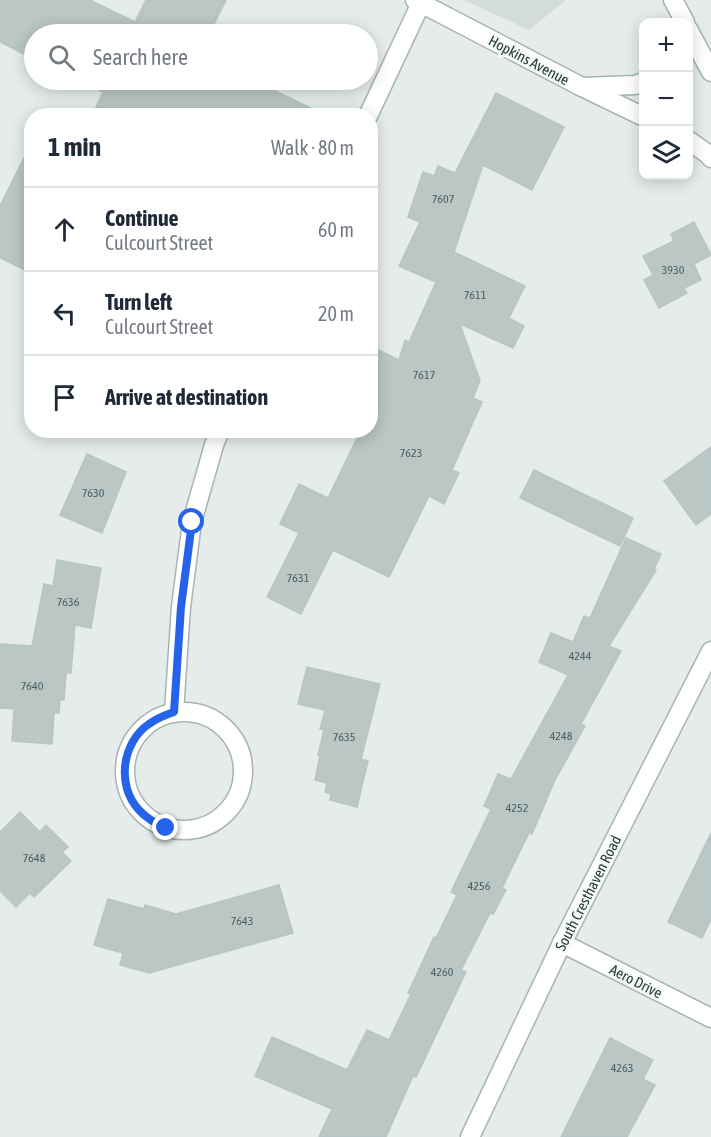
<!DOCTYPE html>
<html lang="en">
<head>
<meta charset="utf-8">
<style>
	body { margin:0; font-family:"Asap Condensed",sans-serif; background:#f6f6f7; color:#1f2937 }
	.controls { position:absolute; right:18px; top:18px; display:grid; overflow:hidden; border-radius:12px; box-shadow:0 3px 15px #0003 }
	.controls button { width:54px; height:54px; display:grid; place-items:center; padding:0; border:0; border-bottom:2px solid #e0e1e3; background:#fff; color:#1f2937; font:30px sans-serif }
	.stop { position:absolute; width:18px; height:18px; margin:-14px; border:4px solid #2563eb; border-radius:50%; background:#fff }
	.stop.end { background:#2563eb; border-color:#fff; box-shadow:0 2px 6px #0008 }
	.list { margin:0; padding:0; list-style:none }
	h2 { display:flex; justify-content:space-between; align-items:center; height:78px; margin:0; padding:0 24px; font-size:26px }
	h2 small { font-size:20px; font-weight:400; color:#747a83 }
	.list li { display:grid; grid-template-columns:39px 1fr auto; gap:18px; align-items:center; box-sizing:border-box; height:84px; padding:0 24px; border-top:2px solid #e0e1e3 }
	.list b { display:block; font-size:22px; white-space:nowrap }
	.list p { margin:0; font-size:20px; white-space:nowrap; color:#747a83 }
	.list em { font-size:20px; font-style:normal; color:#747a83 }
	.icon { flex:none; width:33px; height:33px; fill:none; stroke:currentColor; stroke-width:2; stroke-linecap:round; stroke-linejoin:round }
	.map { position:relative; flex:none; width:711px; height:1137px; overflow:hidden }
	.search { position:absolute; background:#fff; box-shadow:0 3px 15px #0003; left:24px; top:24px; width:354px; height:66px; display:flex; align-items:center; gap:15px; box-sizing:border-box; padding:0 21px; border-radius:33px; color:#747a83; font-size:22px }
	.panel { position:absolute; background:#fff; box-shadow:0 3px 15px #0003; left:24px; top:108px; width:354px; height:330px; border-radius:24px }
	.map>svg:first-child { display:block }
	.built { fill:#d3dcda }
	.building { fill:#bac7c5; stroke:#b7c5c3; stroke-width:1.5 }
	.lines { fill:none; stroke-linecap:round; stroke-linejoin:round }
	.street-casing { stroke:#a8b4b3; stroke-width:21 }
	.secondary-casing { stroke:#a1b4b2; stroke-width:21 }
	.street { stroke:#fff; stroke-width:18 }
	.secondary { stroke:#fff; stroke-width:18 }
	.route { stroke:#2563eb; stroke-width:8 }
	.labels { text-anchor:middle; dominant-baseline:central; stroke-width:5; stroke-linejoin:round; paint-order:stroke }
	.number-label { font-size:12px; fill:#4b5f5e }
	.street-label { font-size:15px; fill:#263c3c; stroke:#f5f9f8 }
</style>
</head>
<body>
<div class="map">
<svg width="711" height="1137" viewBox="0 0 711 1137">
	<rect width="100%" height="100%" fill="#e5eceb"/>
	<path class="built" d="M 464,0 L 564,0 L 565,1 L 529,30 Z"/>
	<g class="building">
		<path d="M 0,0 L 90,0 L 135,22 L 146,0 L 226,0 L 209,34 L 34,34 L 34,59 L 0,42 Z"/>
		<path d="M 77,80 L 253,80 L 327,116 L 92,116 L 103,92 Z"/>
		<path d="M 496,93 L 564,127 L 532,190 L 483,165 L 454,252 L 525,286 L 509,318 L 524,326 L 513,348 L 460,324 L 480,381 L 473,398 L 482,402 L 452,470 L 459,473 L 444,504 L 429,496 L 389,577 L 333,550 L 301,614 L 267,597 L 299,533 L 280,524 L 299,484 L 328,498 L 361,430 L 370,430 L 370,346 L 399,360 L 405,340 L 409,342 L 436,282 L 399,266 L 420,222 L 408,217 L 423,172 L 434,176 L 438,166 L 455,173 Z"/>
		<path d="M 32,142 L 32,273 L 0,258 L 0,206 Z"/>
		<path d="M 694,222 L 711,255 L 694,264 L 701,280 L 684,288 L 687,293 L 659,308 L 644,280 L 653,275 L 643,256 L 674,241 L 671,234 Z"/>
		<path d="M 711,447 L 711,514 L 696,525 L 664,481 Z"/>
		<path d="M 87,454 L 126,472 L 102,533 L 60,515 Z"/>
		<path d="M 534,470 L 633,518 L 620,546 L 520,498 Z"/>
		<path d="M 626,538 L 661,554 L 654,569 L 656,570 L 609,646 L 621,651 L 581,724 L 585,726 L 555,780 L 532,834 L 529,833 L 502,888 L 506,890 L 493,914 L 490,913 L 461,970 L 466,972 L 416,1077 L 413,1076 L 386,1137 L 319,1137 L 332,1109 L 255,1076 L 272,1037 L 347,1070 L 367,1030 L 389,1040 L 411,994 L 408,993 L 434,937 L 436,938 L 457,895 L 451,892 L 491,809 L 484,806 L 498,774 L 511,779 L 568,675 L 539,662 L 551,633 L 573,642 L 584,616 L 590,618 Z"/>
		<path d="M 57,560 L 101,568 L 91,628 L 75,625 L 71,673 L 66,673 L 64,700 L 60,700 L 59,713 L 54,713 L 52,744 L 12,741 L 14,709 L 0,708 L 0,644 L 32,646 L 44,584 L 53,586 Z"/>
		<path d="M 307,667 L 380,684 L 361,759 L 368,761 L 357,807 L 330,800 L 331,794 L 325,792 L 327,783 L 315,780 L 320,756 L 318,755 L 324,730 L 320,729 L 325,710 L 298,704 Z"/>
		<path d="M 20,812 L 40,832 L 46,825 L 68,847 L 62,852 L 71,861 L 34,897 L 30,893 L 16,907 L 0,891 L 0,832 Z"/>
		<path d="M 711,833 L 711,919 L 702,938 L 668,922 Z"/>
		<path d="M 279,885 L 293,933 L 149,973 L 120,965 L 123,953 L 94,945 L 108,899 L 144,909 L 145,905 L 176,914 Z"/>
		<path d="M 610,1038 L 653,1060 L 643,1079 L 655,1085 L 627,1137 L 561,1137 Z"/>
	</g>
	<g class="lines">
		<g class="street-casing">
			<g id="street">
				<path d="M 415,0 L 582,87 L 644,117"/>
				<path d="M 368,116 L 421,3"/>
				<path d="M 688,140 L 709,155 L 711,158"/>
				<circle cx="184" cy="771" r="59"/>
				<path d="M 174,712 L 181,607 L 192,522 L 214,445 L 220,430"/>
				<path d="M 562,943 L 711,1018"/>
				<path d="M 470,1137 L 562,943 L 711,651"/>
			</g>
		</g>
		<g class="secondary-casing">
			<g id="secondary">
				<path d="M 673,0 L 685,22"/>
				<path d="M 688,29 L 711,72"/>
				<path d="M 582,87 L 635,85 L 644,82"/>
			</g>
		</g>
		<use href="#street" class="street"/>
		<use href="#secondary" class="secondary"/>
	</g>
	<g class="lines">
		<path class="route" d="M 166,828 C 156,823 147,819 139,810 C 116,786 122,742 149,724 C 157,718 165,715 174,712 L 181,607 L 192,522"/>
	</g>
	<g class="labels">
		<g class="number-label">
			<text x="443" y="199">7607</text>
			<text x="673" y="270">3930</text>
			<text x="475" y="295">7611</text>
			<text x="424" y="375">7617</text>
			<text x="411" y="453">7623</text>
			<text x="93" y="493">7630</text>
			<text x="298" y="578">7631</text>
			<text x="68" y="602">7636</text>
			<text x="580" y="656">4244</text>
			<text x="32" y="686">7640</text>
			<text x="561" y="736">4248</text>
			<text x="344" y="737">7635</text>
			<text x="517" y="808">4252</text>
			<text x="34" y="858">7648</text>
			<text x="479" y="886">4256</text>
			<text x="242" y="921">7643</text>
			<text x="442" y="972">4260</text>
			<text x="622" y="1068">4263</text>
		</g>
		<g class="street-label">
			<text transform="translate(529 60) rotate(28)">Hopkins Avenue</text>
			<text transform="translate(588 893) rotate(-63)">South Cresthaven Road</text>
			<text transform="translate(636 981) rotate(27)">Aero Drive</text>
		</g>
	</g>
</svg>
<div class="controls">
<button>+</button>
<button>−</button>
<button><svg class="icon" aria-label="layers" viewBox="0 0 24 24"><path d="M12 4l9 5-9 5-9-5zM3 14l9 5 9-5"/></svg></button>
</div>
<div class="stop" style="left:192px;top:522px"></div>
<div class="stop end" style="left:166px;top:828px"></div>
<div class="search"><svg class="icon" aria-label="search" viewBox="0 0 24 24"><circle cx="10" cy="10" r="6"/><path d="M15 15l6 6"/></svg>Search here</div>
<section class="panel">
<h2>1 min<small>Walk · 80 m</small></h2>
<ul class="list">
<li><svg class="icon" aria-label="ahead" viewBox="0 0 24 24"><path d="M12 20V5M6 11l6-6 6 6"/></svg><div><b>Continue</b><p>Culcourt Street</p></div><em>60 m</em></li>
<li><svg class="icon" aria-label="left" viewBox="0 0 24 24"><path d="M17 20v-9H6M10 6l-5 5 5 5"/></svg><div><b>Turn left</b><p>Culcourt Street</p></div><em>20 m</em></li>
<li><svg class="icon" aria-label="arrive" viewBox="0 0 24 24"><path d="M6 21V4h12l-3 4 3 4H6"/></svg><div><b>Arrive at destination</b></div></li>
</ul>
</section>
</div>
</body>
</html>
